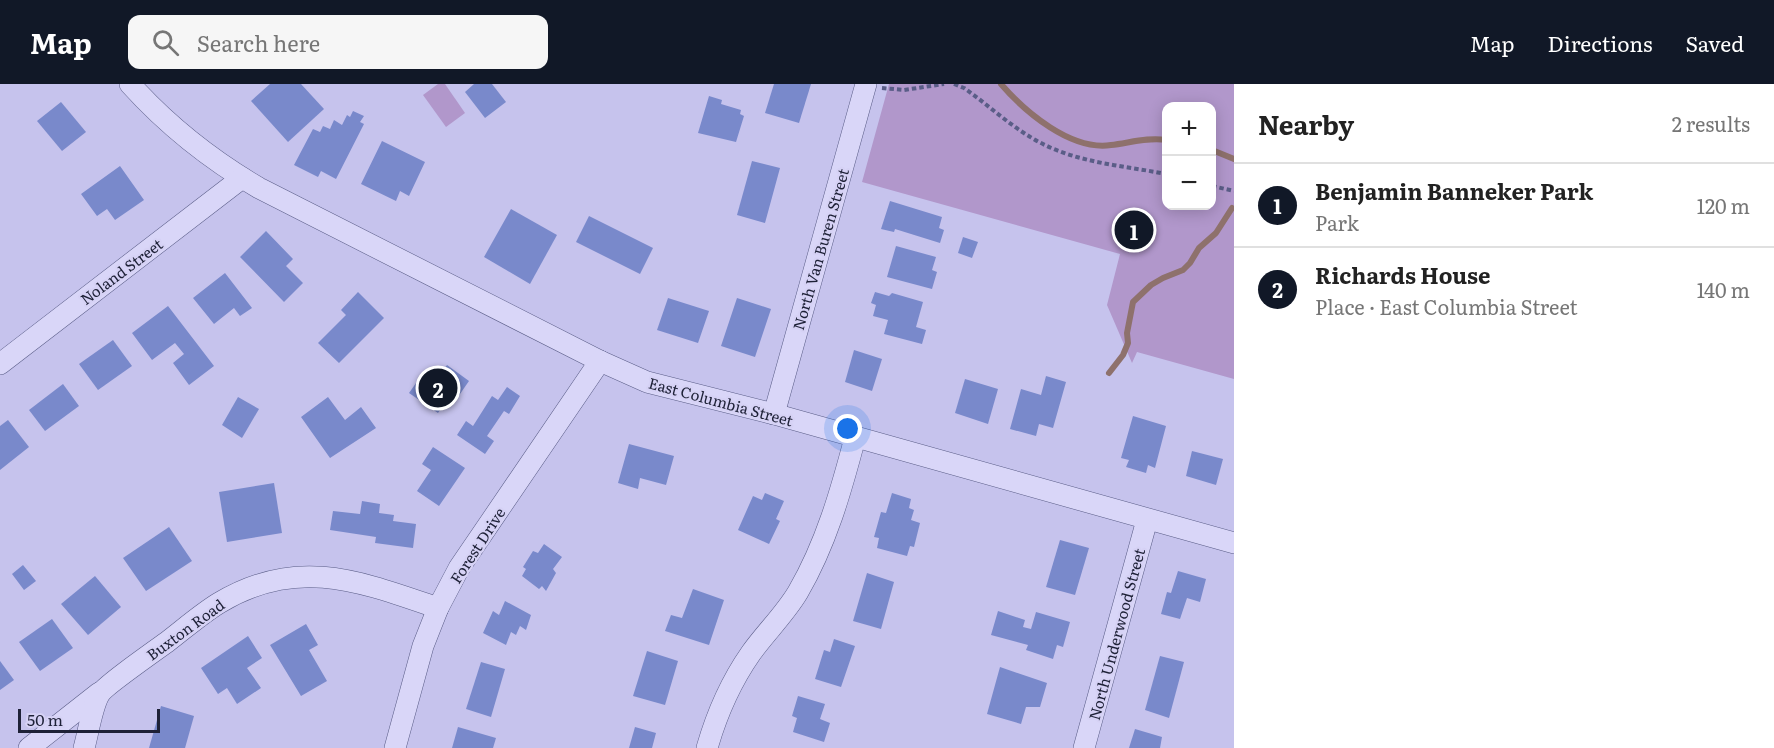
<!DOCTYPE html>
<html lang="en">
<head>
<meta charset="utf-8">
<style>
	body { margin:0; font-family:Literata,serif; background:#f6f6f6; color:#222 }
	.controls { position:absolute; right:18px; top:18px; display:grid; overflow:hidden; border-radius:12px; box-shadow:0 3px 15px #0003 }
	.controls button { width:54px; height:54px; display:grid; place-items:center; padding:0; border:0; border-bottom:2px solid #e0e0e0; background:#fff; color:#222; font:30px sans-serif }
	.scale { position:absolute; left:18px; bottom:15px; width:142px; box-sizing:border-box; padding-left:6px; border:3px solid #1e2137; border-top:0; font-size:16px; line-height:21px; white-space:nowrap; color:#1e2137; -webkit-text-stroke:4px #d6d2f5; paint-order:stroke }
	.you { position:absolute; left:848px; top:345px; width:21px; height:21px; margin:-15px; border:4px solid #fff; border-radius:50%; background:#1a73e8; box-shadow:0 0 0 9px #1a73e833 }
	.badge { display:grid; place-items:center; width:39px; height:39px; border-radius:50%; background:#111827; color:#fff; font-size:20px; font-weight:700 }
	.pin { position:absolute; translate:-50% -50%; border:3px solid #fff; box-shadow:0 2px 6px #0006 }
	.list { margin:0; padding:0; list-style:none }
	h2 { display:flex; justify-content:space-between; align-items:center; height:78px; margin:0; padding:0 24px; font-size:26px }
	h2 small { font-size:20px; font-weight:400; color:#767676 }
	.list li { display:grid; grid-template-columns:39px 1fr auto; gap:18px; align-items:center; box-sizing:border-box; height:84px; padding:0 24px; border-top:2px solid #e0e0e0 }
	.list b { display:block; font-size:22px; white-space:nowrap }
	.list p { margin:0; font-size:20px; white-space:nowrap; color:#767676 }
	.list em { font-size:20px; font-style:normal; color:#767676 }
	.icon { flex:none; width:33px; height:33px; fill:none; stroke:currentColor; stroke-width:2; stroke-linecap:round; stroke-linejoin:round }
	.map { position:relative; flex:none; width:1234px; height:664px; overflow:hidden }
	header { display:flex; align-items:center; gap:36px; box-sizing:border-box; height:84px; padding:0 30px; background:#111827; color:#fff }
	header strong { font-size:28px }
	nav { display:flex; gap:33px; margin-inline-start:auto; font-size:21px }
	.search { width:420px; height:54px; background:#f6f6f6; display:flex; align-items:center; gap:15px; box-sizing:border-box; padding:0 21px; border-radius:12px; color:#767676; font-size:22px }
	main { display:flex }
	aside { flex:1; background:#fff }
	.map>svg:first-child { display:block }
	.green { fill:#b197cb; fill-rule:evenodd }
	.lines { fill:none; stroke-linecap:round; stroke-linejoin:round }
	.stream { stroke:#8e716c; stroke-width:6 }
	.building { fill:#7989cb }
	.minor-casing { stroke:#5a5d87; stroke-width:22 }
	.path { stroke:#5a5d87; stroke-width:4; stroke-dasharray:4.5 3; stroke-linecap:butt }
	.minor { stroke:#d9d6f8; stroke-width:21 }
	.labels { text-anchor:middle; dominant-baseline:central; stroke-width:4.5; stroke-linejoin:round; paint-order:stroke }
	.street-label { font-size:15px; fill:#1e2137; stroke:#d6d2f5 }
</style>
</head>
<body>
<header>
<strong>Map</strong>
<div class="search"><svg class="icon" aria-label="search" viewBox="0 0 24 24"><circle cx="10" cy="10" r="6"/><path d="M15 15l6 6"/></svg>Search here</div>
<nav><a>Map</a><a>Directions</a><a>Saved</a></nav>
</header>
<main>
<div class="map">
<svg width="1234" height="664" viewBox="0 0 1234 664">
	<rect width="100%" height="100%" fill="#c6c3ed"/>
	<g class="green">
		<path d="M 438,0 L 445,0 L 465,29 L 446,43 L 423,11 Z"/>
		<path d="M 889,0 L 1234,0 L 1234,295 L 1137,268 L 1132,279 L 1107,221 L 1120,170 L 862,98 ZM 1166,22 L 1212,22 L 1212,122 L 1166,122 Z"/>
	</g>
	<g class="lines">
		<g class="stream">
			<path d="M 1001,0 C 1025,28 1071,67 1111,61 C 1129,59 1148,53 1166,56"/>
			<path d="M 1212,66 L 1234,75"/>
			<path d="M 1109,289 L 1123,271 L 1128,259 L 1127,249 L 1133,218 L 1151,201 L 1163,194 L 1183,186 L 1190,179 L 1199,164 L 1216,149 L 1232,124"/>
		</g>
	</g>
	<g class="building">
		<path d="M 270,0 L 301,0 L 324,25 L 288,58 L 251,17 Z"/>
		<path d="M 474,0 L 492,0 L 506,18 L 485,34 L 465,8 Z"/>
		<path d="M 774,0 L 811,0 L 799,39 L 765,29 Z"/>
		<path d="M 709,12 L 722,16 L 721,20 L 741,26 L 740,30 L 744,32 L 736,58 L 698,49 Z"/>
		<path d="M 61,18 L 86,48 L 62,67 L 37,37 Z"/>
		<path d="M 353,27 L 364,32 L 360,38 L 364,40 L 336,95 L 321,87 L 318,93 L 294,81 L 313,45 L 320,48 L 323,42 L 330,45 L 334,36 L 342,41 L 347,31 L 350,33 Z"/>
		<path d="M 382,57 L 425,78 L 409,112 L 400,107 L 396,117 L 361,100 Z"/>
		<path d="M 752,77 L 780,84 L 765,139 L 737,131 Z"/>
		<path d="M 120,82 L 144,116 L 115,136 L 107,125 L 97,132 L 81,110 Z"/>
		<path d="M 890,117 L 942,133 L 939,144 L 944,146 L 940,159 L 895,145 L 894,148 L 881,145 Z"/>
		<path d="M 511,125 L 557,151 L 530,200 L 484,173 Z"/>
		<path d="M 589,132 L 653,164 L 640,190 L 576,158 Z"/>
		<path d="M 266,147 L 293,175 L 286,182 L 303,199 L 284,218 L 240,173 Z"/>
		<path d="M 963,153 L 978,158 L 972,174 L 958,169 Z"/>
		<path d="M 896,162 L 936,173 L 932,186 L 937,188 L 932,205 L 887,193 Z"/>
		<path d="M 225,189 L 252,224 L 240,232 L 234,224 L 214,240 L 193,214 Z"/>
		<path d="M 358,208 L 384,234 L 339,279 L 318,259 L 346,231 L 341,226 Z"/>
		<path d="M 875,208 L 889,212 L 892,209 L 923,218 L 916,243 L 926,246 L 922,260 L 884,250 L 888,236 L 873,232 L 876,221 L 871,219 Z"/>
		<path d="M 668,214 L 709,227 L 698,259 L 657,246 Z"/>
		<path d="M 737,214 L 771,225 L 755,273 L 721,262 Z"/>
		<path d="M 168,222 L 214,282 L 189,301 L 173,279 L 184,270 L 175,259 L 152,276 L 132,249 Z"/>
		<path d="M 113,256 L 132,282 L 98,306 L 79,280 Z"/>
		<path d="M 854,266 L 882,275 L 872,307 L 845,298 Z"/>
		<path d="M 447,281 L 469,297 L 453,320 L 447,315 L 438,329 L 409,309 L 421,292 L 433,300 Z"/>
		<path d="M 1046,292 L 1066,298 L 1053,344 L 1039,340 L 1036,352 L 1010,345 L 1021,305 L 1041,311 Z"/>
		<path d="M 965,295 L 998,305 L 988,340 L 955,329 Z"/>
		<path d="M 63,300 L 79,322 L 45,347 L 29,326 Z"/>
		<path d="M 507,303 L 520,312 L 509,330 L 504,327 L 487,352 L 494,357 L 485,370 L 457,351 L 466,337 L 473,342 L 492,312 L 498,316 Z"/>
		<path d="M 238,313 L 259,325 L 242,354 L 222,341 Z"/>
		<path d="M 328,313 L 345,336 L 361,323 L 376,344 L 330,374 L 301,333 Z"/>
		<path d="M 1133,332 L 1166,342 L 1155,384 L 1148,381 L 1146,389 L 1126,383 L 1129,376 L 1121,374 Z"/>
		<path d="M 8,336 L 29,363 L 0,386 L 0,342 Z"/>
		<path d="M 629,360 L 674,372 L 666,401 L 640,394 L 638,405 L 618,399 Z"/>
		<path d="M 433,363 L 465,384 L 439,422 L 417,407 L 431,386 L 422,380 Z"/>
		<path d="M 1192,367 L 1223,375 L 1216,401 L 1186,392 Z"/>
		<path d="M 274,399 L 282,449 L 227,458 L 219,408 Z"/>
		<path d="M 765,409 L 784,417 L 776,435 L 780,437 L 769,460 L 738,446 L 753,412 L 762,416 Z"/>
		<path d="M 892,409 L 911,415 L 909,424 L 914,426 L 911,436 L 920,439 L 914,463 L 910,462 L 907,472 L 877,464 L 879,454 L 874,453 L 881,428 L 886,429 Z"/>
		<path d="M 362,417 L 380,420 L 379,429 L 394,431 L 393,437 L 416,440 L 413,464 L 375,459 L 376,453 L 330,446 L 333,427 L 360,430 Z"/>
		<path d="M 169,443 L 192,477 L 146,507 L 123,474 Z"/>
		<path d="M 1060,456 L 1089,464 L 1075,511 L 1046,503 Z"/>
		<path d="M 544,460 L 562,473 L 553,485 L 556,489 L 546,507 L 542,502 L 539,505 L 522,492 L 526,485 L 523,483 L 533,467 L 538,469 Z"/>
		<path d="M 23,481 L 36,497 L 24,506 L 12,490 Z"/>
		<path d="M 1178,487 L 1206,495 L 1200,518 L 1187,514 L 1180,535 L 1161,530 L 1167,508 L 1171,509 Z"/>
		<path d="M 867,489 L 894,498 L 881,545 L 853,537 Z"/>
		<path d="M 95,492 L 121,523 L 88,551 L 61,520 Z"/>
		<path d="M 693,505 L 724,516 L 709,561 L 665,547 L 671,531 L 682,534 Z"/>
		<path d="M 505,517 L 531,531 L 526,546 L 520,542 L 516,551 L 511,548 L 506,561 L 483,549 L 493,527 L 499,531 Z"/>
		<path d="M 998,527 L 1025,536 L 1023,543 L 1031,545 L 1036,528 L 1070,538 L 1063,563 L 1057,561 L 1053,575 L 1026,566 L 1028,561 L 991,551 Z"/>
		<path d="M 52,535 L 73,564 L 40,587 L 19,558 Z"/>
		<path d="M 306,540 L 318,561 L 309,566 L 327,597 L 301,612 L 270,561 Z"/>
		<path d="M 248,552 L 262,574 L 247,584 L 261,604 L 237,620 L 227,604 L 218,610 L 201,584 Z"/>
		<path d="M 834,555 L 855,562 L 841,603 L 815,595 L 824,566 L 830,568 Z"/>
		<path d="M 647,567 L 678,577 L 665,621 L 633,612 Z"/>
		<path d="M 1160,572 L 1184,578 L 1169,634 L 1145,626 Z"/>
		<path d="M 0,577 L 14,596 L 0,606 Z"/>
		<path d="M 481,578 L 505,585 L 491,633 L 466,625 Z"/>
		<path d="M 1000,583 L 1047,599 L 1040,623 L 1026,623 L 1021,640 L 987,630 Z"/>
		<path d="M 798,612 L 825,620 L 820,635 L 830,639 L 824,658 L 793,648 L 797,634 L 792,632 Z"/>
		<path d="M 161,622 L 194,632 L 185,664 L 149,664 Z"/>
		<path d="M 458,643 L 496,654 L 493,664 L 452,664 Z"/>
		<path d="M 635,643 L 656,649 L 652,664 L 629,664 Z"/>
		<path d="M 1135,645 L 1162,653 L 1160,664 L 1129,664 Z"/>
	</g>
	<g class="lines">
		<g class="minor-casing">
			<g id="minor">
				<path d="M 130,0 C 167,41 211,76 259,104 L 600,277 L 647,298 L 774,330 L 1234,459"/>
				<path d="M 0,280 L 242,94"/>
				<path d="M 774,330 L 866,0"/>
				<path d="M 29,664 L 99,609"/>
				<path d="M 84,664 C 88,650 92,623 99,611 C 103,603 156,566 167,558 C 184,545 201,530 219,519 C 297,472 359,497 438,524"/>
				<path d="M 395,664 L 423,562 L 438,524 L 459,484 L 600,277"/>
				<path d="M 707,664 C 717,629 730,599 751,569 C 766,548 785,530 798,508 C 826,460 841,407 855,354"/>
				<path d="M 1084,664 L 1147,436"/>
			</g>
		</g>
		<g class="path">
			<path d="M 954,0 L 964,4 C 987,20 1008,40 1032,54 C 1073,79 1121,81 1166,90"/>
			<path d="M 882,4 L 904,6 L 944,0"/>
			<path d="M 1212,102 L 1234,107"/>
		</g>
		<use href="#minor" class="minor"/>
	</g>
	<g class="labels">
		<g class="street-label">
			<text transform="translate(820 165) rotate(-74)">North Van Buren Street</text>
			<text transform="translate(121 187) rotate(-37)">Noland Street</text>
			<text transform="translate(721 317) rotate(15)">East Columbia Street</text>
			<text transform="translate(477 461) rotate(-57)">Forest Drive</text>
			<text transform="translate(185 545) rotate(-36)">Buxton Road</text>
			<text transform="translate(1116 550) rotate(-75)">North Underwood Street</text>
		</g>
	</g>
</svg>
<div class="controls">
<button>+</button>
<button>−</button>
</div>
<div class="scale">50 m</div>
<div class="you"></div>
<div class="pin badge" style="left:1134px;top:146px">1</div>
<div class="pin badge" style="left:438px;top:304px">2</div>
</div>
<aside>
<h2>Nearby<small>2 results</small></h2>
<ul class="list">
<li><span class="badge">1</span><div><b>Benjamin Banneker Park</b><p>Park</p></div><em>120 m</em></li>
<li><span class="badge">2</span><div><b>Richards House</b><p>Place · East Columbia Street</p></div><em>140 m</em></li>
</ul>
</aside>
</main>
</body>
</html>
